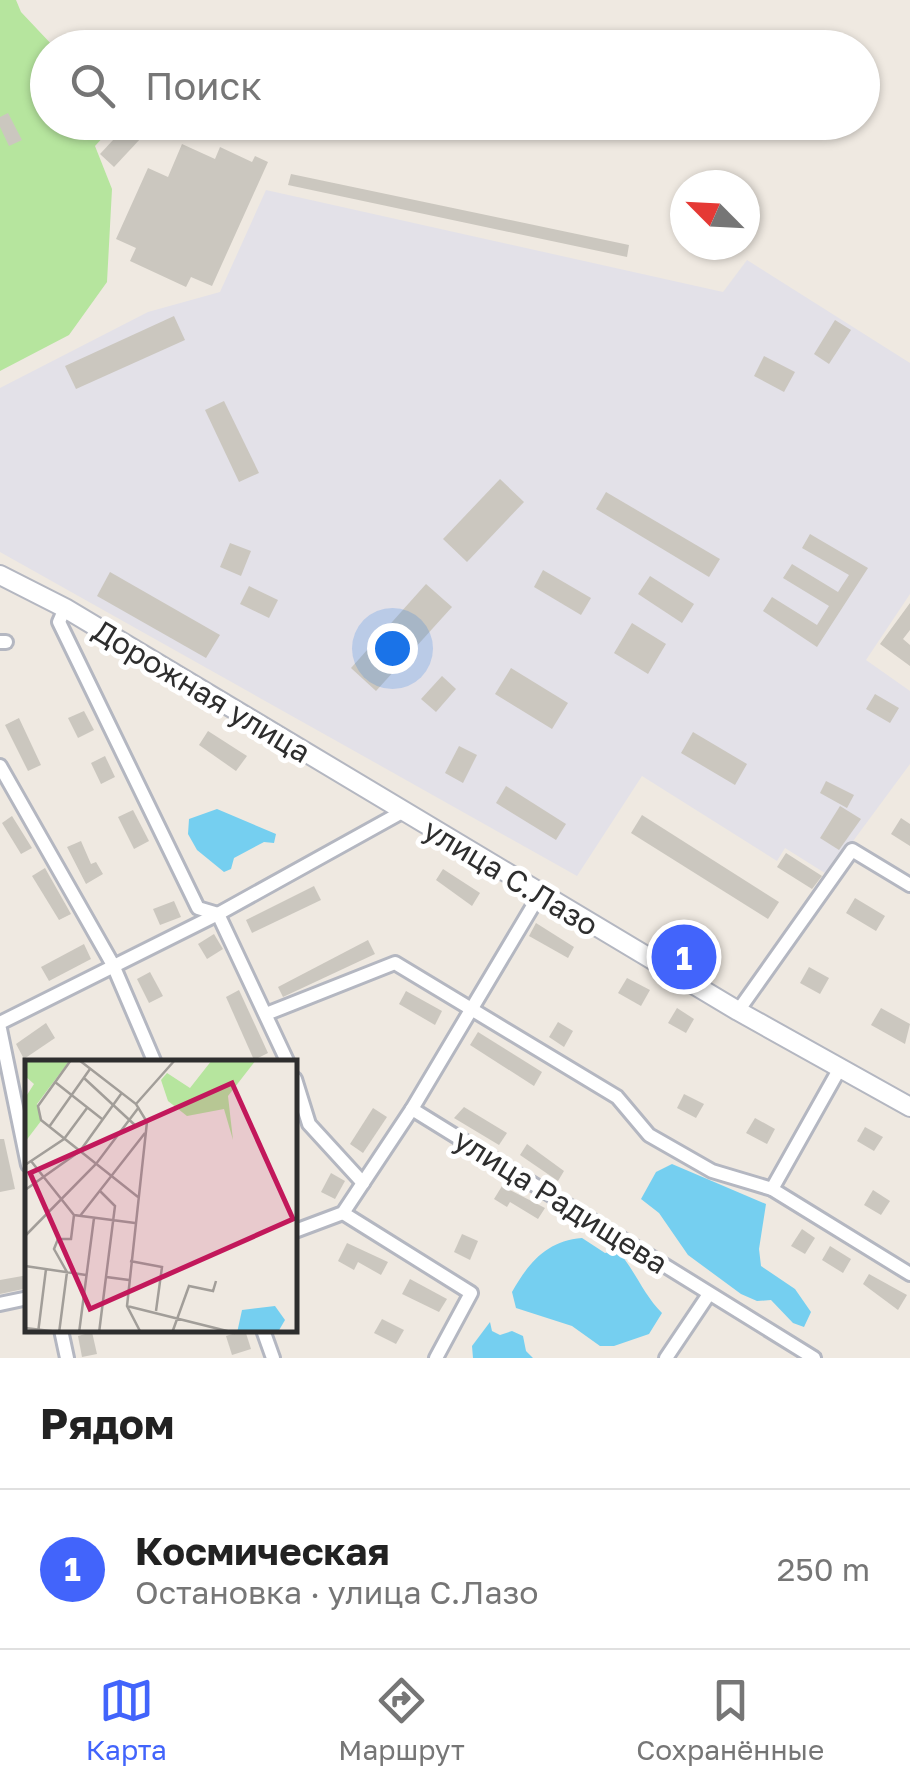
<!DOCTYPE html>
<html lang="ru">
<head>
<meta charset="utf-8">
<style>
	body { margin:0; font-family:"Golos Text",sans-serif; background:#f6f6f6; color:#222 }
	.compass { position:absolute; left:670px; top:170px; width:90px; height:90px; border-radius:50%; background:#fff; box-shadow:0 2px 8px #0004; rotate:294deg }
	.you { position:absolute; left:392px; top:648px; width:35px; height:35px; margin:-25px; border:8px solid #fff; border-radius:50%; background:#1a73e8; box-shadow:0 0 0 15px #1a73e833 }
	.badge { display:grid; place-items:center; width:65px; height:65px; border-radius:50%; background:#4264fb; color:#fff; font-size:32px; font-weight:700 }
	.pin { position:absolute; translate:-50% -50%; border:5px solid #fff; box-shadow:0 2px 10px #0006 }
	.list { margin:0; padding:0; list-style:none }
	h2 { display:flex; justify-content:space-between; align-items:center; height:130px; margin:0; padding:0 40px; font-size:42px }
	h2 small { font-size:32px; font-weight:400; color:#767676 }
	.list li { display:grid; grid-template-columns:65px 1fr auto; gap:30px; align-items:center; box-sizing:border-box; height:160px; padding:0 40px; border-top:2px solid #e0e0e0 }
	.list b { display:block; font-size:38px; white-space:nowrap }
	.list p { margin:0; font-size:32px; white-space:nowrap; color:#767676 }
	.list em { font-size:32px; font-style:normal; color:#767676 }
	.icon { flex:none; width:55px; height:55px; fill:none; stroke:currentColor; stroke-width:2; stroke-linecap:round; stroke-linejoin:round }
	.map { position:relative; flex:none; width:910px; height:1358px; overflow:hidden }
	.search { position:absolute; background:#fff; box-shadow:0 2px 8px #0004; left:30px; right:30px; top:30px; height:110px; display:flex; align-items:center; gap:25px; box-sizing:border-box; padding:0 35px; border-radius:55px; color:#767676; font-size:38px }
	.sheet { height:290px; background:#fff }
	nav { display:flex; justify-content:space-around; align-items:center; box-sizing:border-box; height:140px; border-top:2px solid #e0e0e0; background:#fff; font-size:28px; color:#767676 }
	nav a { display:grid; justify-items:center; gap:5px }
	nav .on { color:#4264fb }
	.map>svg:first-child { display:block }
	.industrial { fill:#e3e1e8 }
	.green { fill:#b6e59e }
	.water { fill:#75cff0 }
	.building { fill:#cbc7bf }
	.lines { fill:none; stroke-linecap:round; stroke-linejoin:round }
	.street-casing { stroke:#b4b7c1; stroke-width:18 }
	.secondary-casing { stroke:#b4b7c1; stroke-width:22 }
	.street { stroke:#fff; stroke-width:12 }
	.secondary { stroke:#fff; stroke-width:18 }
	.labels { text-anchor:middle; dominant-baseline:central; stroke-width:10; stroke-linejoin:round; paint-order:stroke }
	.street-label { font-size:30px; fill:#2e2e2e; stroke:#fff }
	.inset-road { fill:none; stroke:#a29e99; stroke-width:2.5 }
	.view { fill:#c2185b; fill-opacity:0.15; stroke:#c2185b; stroke-width:5 }
	.inset-edge { fill:none; stroke:#2e2e2e; stroke-width:5 }
</style>
</head>
<body>
<div class="map">
<svg width="910" height="1358" viewBox="0 0 910 1358">
	<rect width="100%" height="100%" fill="#efe9e1"/>
	<path class="industrial" d="M 266,190 L 723,292 L 747,260 L 910,363 L 910,594 L 866,660 L 910,691 L 910,764 L 828,875 L 785,848 L 777,861 L 642,776 L 577,876 L 0,552 L 0,388 L 148,312 L 220,292 Z"/>
	<g class="green">
		<path d="M 0,0 L 16,0 L 21,12 L 54,47 L 48,48 L 48,122 L 116,123 L 95,146 L 112,189 L 107,282 L 69,335 L 0,371 Z"/>
		<path d="M 182,123 L 273,123 L 322,137 Z"/>
	</g>
	<g class="water">
		<path d="M 217,809 L 276,834 L 274,843 L 264,842 L 234,858 L 231,869 L 224,872 L 197,850 L 188,834 L 189,819 Z"/>
		<path d="M 672,1164 L 766,1204 L 759,1249 L 761,1266 L 795,1289 L 811,1312 L 804,1327 L 793,1323 L 771,1300 L 757,1301 L 741,1294 L 688,1255 L 659,1213 L 641,1199 L 656,1172 Z"/>
		<path d="M 582,1238 L 605,1253 L 617,1250 C 635,1270 643,1294 662,1313 L 649,1334 L 614,1346 L 600,1346 L 572,1326 L 516,1308 L 512,1292 C 529,1262 547,1241 582,1238 Z"/>
		<path d="M 490,1322 L 492,1331 L 500,1335 L 512,1331 L 523,1336 L 526,1351 L 533,1358 L 473,1358 L 472,1346 Z"/>
	</g>
	<g class="building">
		<path d="M 8,113 L 22,140 L 9,146 L 0,127 L 0,117 Z"/>
		<path d="M 128,124 L 142,137 L 114,167 L 100,154 Z"/>
		<path d="M 182,144 L 215,159 L 220,147 L 252,162 L 255,156 L 268,162 L 212,286 L 191,277 L 186,287 L 130,261 L 136,248 L 116,239 L 148,168 L 168,177 Z"/>
		<path d="M 291,174 L 629,245 L 627,257 L 288,185 Z"/>
		<path d="M 174,316 L 185,340 L 76,389 L 65,366 Z"/>
		<path d="M 835,320 L 851,330 L 829,364 L 814,354 Z"/>
		<path d="M 764,356 L 795,372 L 784,392 L 754,376 Z"/>
		<path d="M 224,401 L 259,473 L 239,482 L 205,410 Z"/>
		<path d="M 500,479 L 524,502 L 467,562 L 443,539 Z"/>
		<path d="M 606,492 L 720,559 L 709,577 L 596,509 Z"/>
		<path d="M 810,534 L 868,568 L 817,647 L 763,611 L 772,597 L 817,625 L 829,606 L 783,578 L 792,564 L 838,592 L 849,575 L 802,548 Z"/>
		<path d="M 230,543 L 251,551 L 241,576 L 220,567 Z"/>
		<path d="M 543,570 L 591,598 L 581,615 L 534,587 Z"/>
		<path d="M 110,572 L 220,635 L 206,658 L 97,596 Z"/>
		<path d="M 650,576 L 694,604 L 682,623 L 638,594 Z"/>
		<path d="M 426,584 L 452,607 L 376,691 L 351,668 Z"/>
		<path d="M 249,586 L 278,600 L 269,618 L 240,604 Z"/>
		<path d="M 910,603 L 910,630 L 903,639 L 910,645 L 910,666 L 880,644 Z"/>
		<path d="M 632,623 L 666,644 L 648,674 L 614,653 Z"/>
		<path d="M 511,668 L 568,703 L 552,729 L 495,694 Z"/>
		<path d="M 442,676 L 456,689 L 436,712 L 421,699 Z"/>
		<path d="M 875,694 L 899,708 L 890,723 L 866,709 Z"/>
		<path d="M 84,711 L 94,730 L 78,738 L 68,718 Z"/>
		<path d="M 19,718 L 41,765 L 28,771 L 5,725 Z"/>
		<path d="M 208,731 L 247,756 L 236,771 L 199,745 Z"/>
		<path d="M 693,732 L 747,764 L 735,785 L 681,753 Z"/>
		<path d="M 459,746 L 477,755 L 463,783 L 445,773 Z"/>
		<path d="M 105,756 L 115,777 L 101,784 L 91,763 Z"/>
		<path d="M 826,781 L 854,795 L 847,808 L 820,793 Z"/>
		<path d="M 506,786 L 566,824 L 556,840 L 496,803 Z"/>
		<path d="M 840,806 L 861,819 L 839,850 L 820,838 Z"/>
		<path d="M 133,810 L 149,841 L 134,849 L 118,817 Z"/>
		<path d="M 642,815 L 779,902 L 768,919 L 631,833 Z"/>
		<path d="M 12,816 L 32,848 L 21,854 L 2,823 Z"/>
		<path d="M 901,818 L 910,824 L 910,846 L 891,834 Z"/>
		<path d="M 81,841 L 91,864 L 96,862 L 103,874 L 86,884 L 67,847 Z"/>
		<path d="M 786,853 L 822,876 L 812,889 L 777,867 Z"/>
		<path d="M 45,868 L 71,914 L 59,920 L 32,876 Z"/>
		<path d="M 443,869 L 480,893 L 472,906 L 436,880 Z"/>
		<path d="M 314,886 L 321,900 L 252,933 L 246,920 Z"/>
		<path d="M 855,898 L 885,916 L 876,931 L 846,913 Z"/>
		<path d="M 174,901 L 181,917 L 160,925 L 153,909 Z"/>
		<path d="M 536,923 L 574,947 L 568,958 L 529,936 Z"/>
		<path d="M 214,934 L 223,949 L 207,959 L 198,944 Z"/>
		<path d="M 368,940 L 375,954 L 283,997 L 278,987 Z"/>
		<path d="M 84,944 L 91,959 L 49,981 L 41,967 Z"/>
		<path d="M 809,967 L 829,978 L 820,994 L 800,983 Z"/>
		<path d="M 150,972 L 163,996 L 149,1003 L 137,979 Z"/>
		<path d="M 627,978 L 650,990 L 641,1006 L 618,993 Z"/>
		<path d="M 239,990 L 268,1053 L 254,1060 L 226,997 Z"/>
		<path d="M 406,991 L 442,1011 L 435,1025 L 399,1004 Z"/>
		<path d="M 677,1008 L 694,1019 L 686,1033 L 668,1023 Z"/>
		<path d="M 881,1008 L 910,1024 L 905,1044 L 871,1025 Z"/>
		<path d="M 558,1022 L 573,1031 L 564,1047 L 549,1037 Z"/>
		<path d="M 46,1023 L 55,1038 L 24,1059 L 16,1044 Z"/>
		<path d="M 478,1032 L 542,1072 L 534,1086 L 470,1045 Z"/>
		<path d="M 684,1094 L 704,1104 L 696,1118 L 677,1108 Z"/>
		<path d="M 464,1107 L 507,1133 L 499,1145 L 454,1118 Z"/>
		<path d="M 373,1108 L 387,1117 L 363,1153 L 350,1144 Z"/>
		<path d="M 755,1118 L 775,1129 L 767,1144 L 746,1133 Z"/>
		<path d="M 865,1127 L 883,1137 L 874,1151 L 857,1141 Z"/>
		<path d="M 0,1139 L 4,1139 L 15,1189 L 0,1192 Z"/>
		<path d="M 527,1144 L 564,1171 L 558,1181 L 520,1155 Z"/>
		<path d="M 331,1173 L 345,1181 L 335,1199 L 321,1192 Z"/>
		<path d="M 502,1186 L 545,1208 L 538,1219 L 510,1202 L 507,1207 L 494,1199 Z"/>
		<path d="M 873,1190 L 890,1201 L 881,1215 L 864,1205 Z"/>
		<path d="M 802,1229 L 815,1238 L 805,1254 L 791,1246 Z"/>
		<path d="M 462,1234 L 478,1241 L 470,1260 L 454,1252 Z"/>
		<path d="M 347,1243 L 388,1262 L 381,1275 L 358,1262 L 354,1270 L 338,1261 Z"/>
		<path d="M 830,1246 L 851,1259 L 843,1273 L 822,1260 Z"/>
		<path d="M 869,1274 L 907,1295 L 898,1310 L 863,1284 Z"/>
		<path d="M 28,1275 L 28,1288 L 0,1294 L 0,1280 Z"/>
		<path d="M 410,1279 L 447,1299 L 439,1312 L 402,1294 Z"/>
		<path d="M 382,1319 L 404,1330 L 396,1344 L 374,1333 Z"/>
		<path d="M 245,1330 L 251,1349 L 232,1355 L 226,1336 Z"/>
		<path d="M 92,1332 L 97,1354 L 82,1357 L 78,1336 Z"/>
	</g>
	<g class="lines">
		<g class="street-casing">
			<g id="street">
				<path d="M 65,608 L 59,622 L 198,908 L 218,914 L 288,1063"/>
				<path d="M 0,642 L 6,642"/>
				<path d="M 0,766 L 113,965 L 155,1063"/>
				<path d="M 738,1011 L 852,850 L 910,885"/>
				<path d="M 266,1014 L 395,963 L 617,1097 L 649,1135 L 712,1171 L 772,1189"/>
				<path d="M 0,1023 L 218,914 L 402,812"/>
				<path d="M 0,1029 L 28,1165"/>
				<path d="M 840,1068 L 772,1189 L 910,1274"/>
				<path d="M 295,1079 L 309,1124 L 363,1183"/>
				<path d="M 412,1109 L 814,1358"/>
				<path d="M 343,1213 L 471,1293 L 436,1358"/>
				<path d="M 295,1231 L 343,1213 L 412,1109 L 540,894"/>
				<path d="M 0,1304 L 28,1298"/>
				<path d="M 61,1330 L 67,1358"/>
				<path d="M 263,1330 L 273,1358"/>
				<path d="M 666,1358 L 709,1294"/>
			</g>
		</g>
		<g class="secondary-casing">
			<path id="secondary" d="M 0,575 L 65,608 L 738,1011 L 910,1107"/>
		</g>
		<use href="#street" class="street"/>
		<use href="#secondary" class="secondary"/>
	</g>
	<g class="labels">
		<g class="street-label">
			<text transform="translate(202 691) rotate(31)">Дорожная улица</text>
			<text transform="translate(511 877) rotate(31)">улица С.Лазо</text>
			<text transform="translate(561 1201) rotate(32)">улица Радищева</text>
		</g>
	</g>
	<g transform="translate(25 1060)">
		<rect width="272" height="272" fill="#efe9e1"/>
		<path d="M 0,0 L 45,0 L 12,44 L 16,61 L 0,82 L 0,38 L 9,24 L 0,16 ZM 187,0 L 231,0 L 203,36 L 208,80 L 199,49 L 162,56 L 143,41 L 136,20 L 142,13 L 165,28 Z" fill="#b6e59e"/>
		<path d="M 250,246 L 260,260 L 253,272 L 212,273 L 217,250 Z" fill="#75cff0"/>
		<path class="inset-road" d="M 46,0 L 13,46 L 16,60 L 113,137M 54,0 L 111,44 L 122,62 L 102,246 L 116,273M 59,18 L 112,67M 30,22 L 77,59M 111,44 L 150,0M 24,67 L 65,9M 6,101 L 49,155 L 110,163M 0,105 L 39,79 L 62,48M 0,130 L 55,91 L 96,34M 74,130 L 90,146 L 81,217M 55,156 L 120,73M 0,176 L 71,104 L 114,47M 105,201 L 137,207 L 131,251M 0,206 L 61,215M 42,212 L 29,189 L 33,179 L 46,179 L 49,155M 102,246 L 210,273M 0,268 L 34,272M 13,273 L 21,209M 34,273 L 42,212M 54,273 L 69,158M 74,273 L 81,217 L 104,220M 147,273 L 164,226 L 188,231 L 191,221"/>
		<path class="view" d="M 207,23 L 268,159 L 65,249 L 5,113 Z"/>
		<rect width="272" height="272" class="inset-edge"/>
	</g>
</svg>
<svg class="compass" viewBox="-18 -18 36 36"><path d="M0-13l5 13h-10z" fill="#e53935"/><path d="M0 13l5-13h-10z" fill="#767676"/></svg>
<div class="you"></div>
<div class="pin badge" style="left:684px;top:957px">1</div>
<div class="search"><svg class="icon" aria-label="search" viewBox="0 0 24 24"><circle cx="10" cy="10" r="6"/><path d="M15 15l6 6"/></svg>Поиск</div>
</div>
<section class="sheet">
<h2>Рядом<small></small></h2>
<ul class="list">
<li><span class="badge">1</span><div><b>Космическая</b><p>Остановка · улица С.Лазо</p></div><em>250 m</em></li>
</ul>
</section>
<nav>
<a class="on"><svg class="icon" aria-label="map" viewBox="0 0 24 24"><path d="M3 6l6-2 6 2 6-2v14l-6 2-6-2-6 2zM9 4v14M15 6v14"/></svg>Карта</a>
<a><svg class="icon" aria-label="directions" viewBox="0 0 24 24"><path d="M12 3l9 9-9 9-9-9zM9 14v-3h6M13 9l2 2-2 2"/></svg>Маршрут</a>
<a><svg class="icon" aria-label="saved" viewBox="0 0 24 24"><path d="M7 4h10v16l-5-4-5 4z"/></svg>Сохранённые</a>
</nav>
</body>
</html>
